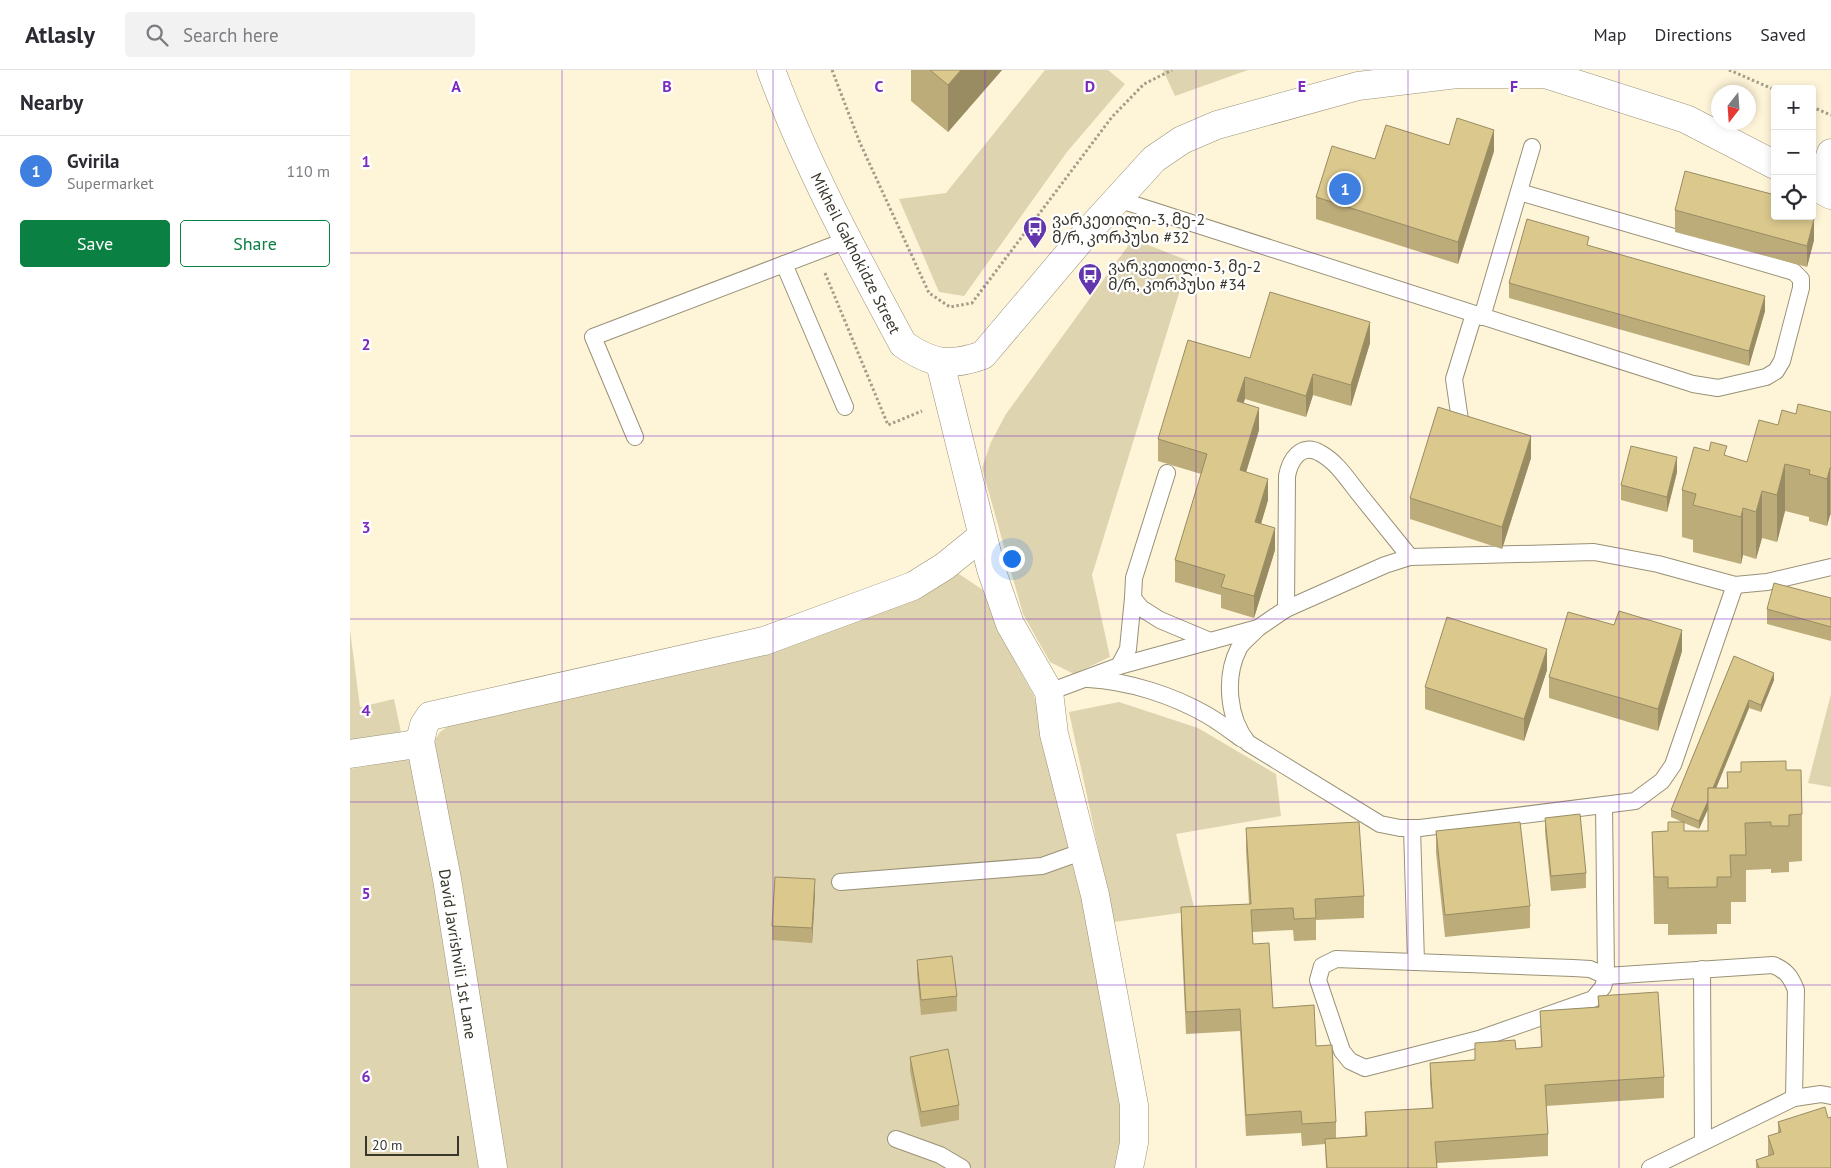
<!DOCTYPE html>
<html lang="en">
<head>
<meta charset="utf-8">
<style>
	body { margin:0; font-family:"PT Sans","Noto Sans Georgian",sans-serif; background:#f2f2f3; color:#2b2b33 }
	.controls { position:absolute; right:15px; top:15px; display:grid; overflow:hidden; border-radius:5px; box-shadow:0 2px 8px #0003 }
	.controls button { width:45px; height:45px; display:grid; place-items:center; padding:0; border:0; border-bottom:1px solid #e1e1e2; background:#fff; color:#2b2b33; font:25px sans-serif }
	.compass { position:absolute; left:1361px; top:15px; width:45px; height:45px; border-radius:50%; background:#fff; box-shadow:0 2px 8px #0003; rotate:197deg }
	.scale { position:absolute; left:15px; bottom:12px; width:94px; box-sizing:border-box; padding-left:5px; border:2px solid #39362b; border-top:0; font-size:14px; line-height:18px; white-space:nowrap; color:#39362b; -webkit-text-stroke:4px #fff; paint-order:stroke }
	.you { position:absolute; left:661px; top:488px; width:18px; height:18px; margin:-12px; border:4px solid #fff; border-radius:50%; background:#1a73e8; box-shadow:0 0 0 8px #1a73e833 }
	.badge { display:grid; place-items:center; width:32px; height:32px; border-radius:50%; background:#0b8043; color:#fff; font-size:16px; font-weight:700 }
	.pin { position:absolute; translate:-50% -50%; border:2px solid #fff; box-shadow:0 1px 5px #0006 }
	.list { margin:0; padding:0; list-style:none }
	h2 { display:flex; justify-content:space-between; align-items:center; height:65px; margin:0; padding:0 20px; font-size:21px }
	h2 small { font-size:16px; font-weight:400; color:#7c7c81 }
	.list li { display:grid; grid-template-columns:32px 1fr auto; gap:15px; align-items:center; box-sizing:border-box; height:70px; padding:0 20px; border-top:1px solid #e1e1e2 }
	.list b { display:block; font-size:19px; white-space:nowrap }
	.list p { margin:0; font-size:16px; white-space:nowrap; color:#7c7c81 }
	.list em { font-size:16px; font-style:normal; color:#7c7c81 }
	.actions { display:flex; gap:10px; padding:15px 20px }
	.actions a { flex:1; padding:11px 0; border:1px solid #0b8043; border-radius:5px; text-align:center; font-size:18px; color:#0b8043 }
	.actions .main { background:#0b8043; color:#fff }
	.icon { flex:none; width:28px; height:28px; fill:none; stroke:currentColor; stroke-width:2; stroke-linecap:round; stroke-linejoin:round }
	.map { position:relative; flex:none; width:1481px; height:1098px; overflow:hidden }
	header { display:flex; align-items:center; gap:30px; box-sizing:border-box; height:70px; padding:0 25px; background:#fff; border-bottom:1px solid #e1e1e2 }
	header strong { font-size:24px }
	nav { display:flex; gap:28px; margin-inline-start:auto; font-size:18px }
	.search { width:350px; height:45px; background:#f2f2f3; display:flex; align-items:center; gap:12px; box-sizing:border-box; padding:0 18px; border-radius:5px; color:#7c7c81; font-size:19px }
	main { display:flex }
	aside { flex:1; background:#fff }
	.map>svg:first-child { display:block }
	.green { fill:#dfd4b0 }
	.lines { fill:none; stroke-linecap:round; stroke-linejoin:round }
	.lane-casing { stroke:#999177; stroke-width:18 }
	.street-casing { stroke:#999177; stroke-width:29 }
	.secondary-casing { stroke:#999177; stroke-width:29 }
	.path { stroke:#a39d89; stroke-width:3; stroke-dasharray:2.5 2.5; stroke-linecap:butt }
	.lane { stroke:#fff; stroke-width:16 }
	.street { stroke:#fff; stroke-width:28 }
	.secondary { stroke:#fff; stroke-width:28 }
	.wall { fill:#bbac79; fill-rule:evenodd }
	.shaded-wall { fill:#998c63 }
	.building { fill:#dac88d; stroke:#998c63 }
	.grid { fill:none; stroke:#7b2cbf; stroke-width:1; stroke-opacity:0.55 }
	.labels { text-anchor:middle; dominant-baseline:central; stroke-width:4.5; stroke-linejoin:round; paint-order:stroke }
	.poi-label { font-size:16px; fill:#39362b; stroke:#fff; text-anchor:start }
	.street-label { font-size:16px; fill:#39362b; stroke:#fff }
	.grid-label { font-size:16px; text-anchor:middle; font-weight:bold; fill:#7b2cbf; stroke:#fff; stroke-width:4.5; stroke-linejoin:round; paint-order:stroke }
</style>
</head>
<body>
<header>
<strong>Atlasly</strong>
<div class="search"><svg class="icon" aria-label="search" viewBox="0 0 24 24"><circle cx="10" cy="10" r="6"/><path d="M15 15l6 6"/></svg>Search here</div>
<nav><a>Map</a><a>Directions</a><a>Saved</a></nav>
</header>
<main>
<aside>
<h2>Nearby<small></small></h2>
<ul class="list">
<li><span class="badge" style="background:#3f7fe0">1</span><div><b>Gvirila</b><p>Supermarket</p></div><em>110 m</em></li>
</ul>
<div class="actions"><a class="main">Save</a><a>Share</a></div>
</aside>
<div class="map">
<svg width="1481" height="1098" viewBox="0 0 1481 1098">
	<rect width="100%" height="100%" fill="#fef5d9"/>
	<g class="green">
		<path d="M 695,0 L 758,0 L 775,14 L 717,82 L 614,226 L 589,222 L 549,129 L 596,123 Z"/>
		<path d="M 813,0 L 898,0 L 825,26 Z"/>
		<path d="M 783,169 L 839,191 L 742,505 L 760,587 L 724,604 L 700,592 L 673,544 L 632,398 L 641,372 L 656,344 Z"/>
		<path d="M 606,502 L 639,524 L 653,570 L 684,626 L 736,825 L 775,1033 L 770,1098 L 0,1098 L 0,699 L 54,690 L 80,677 L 90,662 L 110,648 Z"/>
		<path d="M 0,560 L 10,637 L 44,629 L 51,662 L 0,670 Z"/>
		<path d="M 1481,624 L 1481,717 L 1458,713 Z"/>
		<path d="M 769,632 L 848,658 L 926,704 L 931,746 L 826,764 L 845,841 L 764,852 L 719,642 Z"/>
	</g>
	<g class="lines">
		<g class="lane-casing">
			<g id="lane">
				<path d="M 767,129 L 1343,314 L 1368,318 L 1416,307 L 1426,301 L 1432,291 L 1451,218 L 1451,209 L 1444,202 L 1169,122"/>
				<path d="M 434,194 L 495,337"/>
				<path d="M 1132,247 L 1182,77"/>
				<path d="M 1110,350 L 1104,309 L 1124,244"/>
				<path d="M 285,367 L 243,267 L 497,170"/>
				<path d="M 817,403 L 784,508 L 783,528 L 791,538 L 810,550 L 860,571"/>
				<path d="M 936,539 L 937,406 C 940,390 951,372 970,383 C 987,392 998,410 1010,425 C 1026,445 1043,466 1060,487"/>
				<path d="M 908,558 C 902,565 893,571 889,578 C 874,607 878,649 898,673 L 1030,754 L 1050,758 L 1070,758 L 1285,731 L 1312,711 L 1323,695 L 1385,515"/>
				<path d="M 769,596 L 778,579 L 783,528"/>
				<path d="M 738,609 C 778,611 822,625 857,645 C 869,652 881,661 892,669"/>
				<path d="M 699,622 L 769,596 L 908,558 L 936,539 L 1035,495 L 1060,487 L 1244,482 L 1308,494 L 1385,515 L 1417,512 L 1481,497"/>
				<path d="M 1254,735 L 1256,906 L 1253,917 L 1243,929 L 1129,969 L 1015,998 L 1000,991 L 992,981 L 968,910 L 972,896 L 986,889 L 1223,898 L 1240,899 L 1256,906 L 1423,895 C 1436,900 1441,907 1446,920 L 1444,1028"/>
				<path d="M 1062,758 L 1066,892"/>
				<path d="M 490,812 L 692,796 L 734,781"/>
				<path d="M 1352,899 L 1353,1072"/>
				<path d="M 546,1069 L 590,1085 L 612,1098"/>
				<path d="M 1300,1098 L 1444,1028 L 1471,1024 L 1481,1026"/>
			</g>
		</g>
		<g class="street-casing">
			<g id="street">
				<path d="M 1470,119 L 1481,83"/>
				<path d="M 590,293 L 641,499 L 660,554 L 699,622 L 704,664 L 745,825 L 784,1035 L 784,1073 L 779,1098"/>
				<path d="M 70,671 L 97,809 L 143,1098"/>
				<path d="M 0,684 L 60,675 L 70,671 L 74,655 L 80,646 L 414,571 L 563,516 L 595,496 L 632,466"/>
			</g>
		</g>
		<g class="secondary-casing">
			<g id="secondary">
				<path d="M 421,0 C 456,95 505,185 553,274 C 581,294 600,297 633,285 L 733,167 L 804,89 L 832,70 L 867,55 L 1008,16 L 1107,4 L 1195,4 L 1336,49 L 1425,95"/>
				<path d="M 1462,115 L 1481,125"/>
			</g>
		</g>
		<g class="path">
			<path d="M 482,0 L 510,73 L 579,223 L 600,237 L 622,233 L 762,47 L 794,14 L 822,0"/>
			<path d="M 1379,0 L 1425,20"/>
			<path d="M 1462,37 L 1481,45"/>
			<path d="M 475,203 L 538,355 L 572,341"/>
		</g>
		<use href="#lane" class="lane"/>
		<use href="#street" class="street"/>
		<use href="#secondary" class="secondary"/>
	</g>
	<g class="wall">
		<path d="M 561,0 L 652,0 L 598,62 L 561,31 Z"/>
		<path d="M 1099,75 L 1144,81 L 1108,194 L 966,149 L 966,127 L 1025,89 Z"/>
		<path d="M 1325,140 L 1464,170 L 1457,197 L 1325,162 Z"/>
		<path d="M 1159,213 L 1415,241 L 1399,296 L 1159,228 Z"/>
		<path d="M 1020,273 L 1001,336 L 963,325 L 956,347 L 895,329 L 893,333 L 909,360 L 896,402 L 918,430 L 911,454 L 925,480 L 904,548 L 871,538 L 871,525 L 825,512 L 825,490 L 851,404 L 808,391 L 808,369 L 900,288 Z"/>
		<path d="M 1481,342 L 1481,445 L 1480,445 L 1477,456 L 1459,451 L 1459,447 L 1435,441 L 1427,472 L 1412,468 L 1406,489 L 1393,485 L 1391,494 L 1343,482 L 1343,470 L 1332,467 L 1332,420 L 1359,381 L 1397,392 L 1428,355 L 1446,344 Z"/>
		<path d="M 1181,388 L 1152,479 L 1060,449 L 1060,428 Z"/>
		<path d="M 1327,402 L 1317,442 L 1271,430 L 1271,415 Z"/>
		<path d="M 1481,528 L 1481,571 L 1417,554 L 1417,539 Z"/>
		<path d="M 1332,581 L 1308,661 L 1199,628 L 1199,607 Z"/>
		<path d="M 1384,586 L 1424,610 L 1411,642 L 1399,638 L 1366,718 L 1377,718 L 1377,702 L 1436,700 L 1452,744 L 1452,791 L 1439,792 L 1439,802 L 1421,803 L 1421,799 L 1396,800 L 1396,832 L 1381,832 L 1381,854 L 1367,854 L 1367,864 L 1318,865 L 1318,854 L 1304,854 L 1302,762 L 1318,761 L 1332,752 L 1321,747 L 1321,740 ZM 1358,739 L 1358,761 L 1334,761 L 1334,753 L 1349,759 Z"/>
		<path d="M 1197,600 L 1174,671 L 1075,639 L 1075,617 Z"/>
		<path d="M 1195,748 L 1236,803 L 1236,818 L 1201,821 L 1195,762 Z"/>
		<path d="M 896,758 L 1014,826 L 1014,848 L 966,850 L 966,870 L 944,871 L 943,860 L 902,862 L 903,874 L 923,938 L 966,976 L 986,1052 L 986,1068 L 1015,1066 L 1015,1042 L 1082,1038 L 1080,1014 L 1080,993 L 1125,990 L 1125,973 L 1166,979 L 1191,977 L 1190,941 L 1248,937 L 1248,926 L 1314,1007 L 1314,1028 L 1196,1036 L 1198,1064 L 1198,1086 L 1087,1093 L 1087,1098 L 976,1098 L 975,1074 L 952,1076 L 951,1063 L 896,1066 L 890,961 L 836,964 L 831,859 L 831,837 L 899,834 L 896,780 Z"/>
		<path d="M 1086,761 L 1180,836 L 1180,858 L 1095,867 L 1086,783 Z"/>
		<path d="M 465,824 L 462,873 L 422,870 L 422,856 Z"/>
		<path d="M 567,890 L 607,926 L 607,941 L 571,945 L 567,904 Z"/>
		<path d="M 560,987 L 609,1035 L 609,1050 L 571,1057 L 560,1001 Z"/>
		<path d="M 1478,1048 L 1481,1098 L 1406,1098 L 1406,1090 L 1418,1086 L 1418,1066 L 1428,1063 L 1428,1052 Z"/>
	</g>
	<g class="shaded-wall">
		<path d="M 611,0 L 652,0 L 598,62 L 598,15 Z"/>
		<path d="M 1144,60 L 1144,81 L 1108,194 L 1108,172 Z"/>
		<path d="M 1464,149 L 1464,170 L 1457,197 L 1457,176 Z"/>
		<path d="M 1415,226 L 1415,241 L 1399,296 L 1399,281 Z"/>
		<path d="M 1020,252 L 1020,273 L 1001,336 L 1001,315 Z"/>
		<path d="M 963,304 L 963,325 L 956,347 L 956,326 Z"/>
		<path d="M 895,307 L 895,329 L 887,353 L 887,331 Z"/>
		<path d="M 909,338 L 909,360 L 890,422 L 890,400 Z"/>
		<path d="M 1181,366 L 1181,388 L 1152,479 L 1152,457 Z"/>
		<path d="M 1327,387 L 1327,402 L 1317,442 L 1317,427 Z"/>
		<path d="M 1435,394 L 1435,441 L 1427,472 L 1427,425 Z"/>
		<path d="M 1480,398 L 1480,445 L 1477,456 L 1477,409 Z"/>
		<path d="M 918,409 L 918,430 L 905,474 L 905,452 Z"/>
		<path d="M 1412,421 L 1412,468 L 1406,489 L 1406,442 Z"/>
		<path d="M 1393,438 L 1393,485 L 1391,494 L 1391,447 Z"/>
		<path d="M 925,458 L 925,480 L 904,548 L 904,526 Z"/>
		<path d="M 1332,560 L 1332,581 L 1308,661 L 1308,639 Z"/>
		<path d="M 1197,579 L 1197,600 L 1174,671 L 1174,649 Z"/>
		<path d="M 1424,603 L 1424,610 L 1411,642 L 1411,635 Z"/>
		<path d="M 1399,630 L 1399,638 L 1358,738 L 1358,731 Z"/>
		<path d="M 1358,731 L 1358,739 L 1349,759 L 1349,751 Z"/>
		<path d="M 465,809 L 465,824 L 462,873 L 462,858 Z"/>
	</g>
	<g class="building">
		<path d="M 580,0 L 611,0 L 598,15 Z"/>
		<path d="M 1107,48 L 1144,60 L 1108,172 L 966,127 L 982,76 L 1025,89 L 1036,55 L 1099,75 Z"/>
		<path d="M 1335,101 L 1425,125 L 1425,146 L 1460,146 L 1464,149 L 1457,176 L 1325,140 Z"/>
		<path d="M 1177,149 L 1239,167 L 1237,175 L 1415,226 L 1399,281 L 1159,213 Z"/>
		<path d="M 920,222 L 1020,252 L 1001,315 L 963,304 L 956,326 L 895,307 L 887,331 L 909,338 L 890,400 L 918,409 L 905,452 L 925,458 L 904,526 L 871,517 L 875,505 L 825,490 L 857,384 L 808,369 L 838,270 L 900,288 Z"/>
		<path d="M 1448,334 L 1481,342 L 1481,398 L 1480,398 L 1477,409 L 1459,404 L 1460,400 L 1435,394 L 1427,425 L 1412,421 L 1406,442 L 1393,438 L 1391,447 L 1343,435 L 1346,424 L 1332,420 L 1344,377 L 1359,381 L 1361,372 L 1377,376 L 1374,385 L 1397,392 L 1409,350 L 1428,355 L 1432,340 L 1446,344 Z"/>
		<path d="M 1088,337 L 1181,366 L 1152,457 L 1060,428 Z"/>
		<path d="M 1281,376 L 1327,387 L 1317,427 L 1271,415 Z"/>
		<path d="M 1424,513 L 1481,528 L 1481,557 L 1417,539 Z"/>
		<path d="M 1269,541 L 1332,560 L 1308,639 L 1199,607 L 1218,542 L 1264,555 Z"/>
		<path d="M 1097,547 L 1197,579 L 1174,649 L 1075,617 Z"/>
		<path d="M 1384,586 L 1424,603 L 1411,635 L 1399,630 L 1363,718 L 1358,718 L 1358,731 L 1349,751 L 1321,740 Z"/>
		<path d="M 1436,691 L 1436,700 L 1451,700 L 1452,744 L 1439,745 L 1439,756 L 1421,756 L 1421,752 L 1395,753 L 1396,785 L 1380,785 L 1381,807 L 1367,807 L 1367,817 L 1318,818 L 1318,807 L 1304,807 L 1302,762 L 1318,761 L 1318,752 L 1334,752 L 1334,761 L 1358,761 L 1358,718 L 1378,718 L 1377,702 L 1391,702 L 1391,692 Z"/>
		<path d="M 1230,744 L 1236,803 L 1201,806 L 1195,748 Z"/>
		<path d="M 1009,752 L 1014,826 L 965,829 L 966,848 L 944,849 L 943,838 L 901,840 L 903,874 L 919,873 L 923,938 L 964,935 L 966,976 L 982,975 L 986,1052 L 952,1054 L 951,1041 L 896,1045 L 890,939 L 836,942 L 831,837 L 901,834 L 896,758 Z"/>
		<path d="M 1170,752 L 1180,836 L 1095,845 L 1086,761 Z"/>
		<path d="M 425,807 L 465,809 L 462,858 L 422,856 Z"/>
		<path d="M 602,886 L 607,926 L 571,930 L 567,890 Z"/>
		<path d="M 1308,922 L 1314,1007 L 1195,1015 L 1198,1064 L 1085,1072 L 1087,1098 L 977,1098 L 975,1069 L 1017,1066 L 1015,1042 L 1083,1038 L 1080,993 L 1125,990 L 1125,973 L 1165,970 L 1166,979 L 1192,977 L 1190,941 L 1249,937 L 1248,926 Z"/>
		<path d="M 598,979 L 609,1035 L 571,1042 L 560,987 Z"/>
		<path d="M 1475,1037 L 1478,1048 L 1481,1047 L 1481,1098 L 1409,1098 L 1406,1090 L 1424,1084 L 1418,1066 L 1431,1062 L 1428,1052 Z"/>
	</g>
	<path class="grid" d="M 212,0 L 212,1098M 423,0 L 423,1098M 635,0 L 635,1098M 846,0 L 846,1098M 1058,0 L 1058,1098M 1269,0 L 1269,1098M 0,183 L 1481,183M 0,366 L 1481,366M 0,549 L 1481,549M 0,732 L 1481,732M 0,915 L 1481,915"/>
	<defs>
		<g id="bus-pin" transform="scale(1.25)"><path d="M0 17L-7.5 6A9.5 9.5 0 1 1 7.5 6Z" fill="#6336ae" stroke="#fff"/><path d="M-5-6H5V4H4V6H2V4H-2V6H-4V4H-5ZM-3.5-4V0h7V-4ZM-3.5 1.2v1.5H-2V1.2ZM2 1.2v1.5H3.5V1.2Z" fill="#fff"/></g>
	</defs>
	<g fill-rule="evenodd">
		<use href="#bus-pin" x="685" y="158"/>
		<use href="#bus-pin" x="740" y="205"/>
	</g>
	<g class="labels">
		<g class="poi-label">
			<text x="702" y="149">ვარკეთილი-3, მე-2<tspan x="702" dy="18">მ/რ, კორპუსი #32</tspan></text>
			<text x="758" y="196">ვარკეთილი-3, მე-2<tspan x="758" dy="18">მ/რ, კორპუსი #34</tspan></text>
		</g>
		<g class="street-label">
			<text transform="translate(506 183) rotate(63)">Mikheil Gakhokidze Street</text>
			<text transform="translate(108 884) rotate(81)">David Javrishvili 1st Lane</text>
		</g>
	</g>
	<g class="grid-label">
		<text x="106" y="22">A</text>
		<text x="317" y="22">B</text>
		<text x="529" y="22">C</text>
		<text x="740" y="22">D</text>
		<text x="952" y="22">E</text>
		<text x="1164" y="22">F</text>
		<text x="16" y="97">1</text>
		<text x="16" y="280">2</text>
		<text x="16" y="463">3</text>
		<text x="16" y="646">4</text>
		<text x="16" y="829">5</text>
		<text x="16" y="1012">6</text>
	</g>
</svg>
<div class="controls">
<button>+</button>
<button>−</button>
<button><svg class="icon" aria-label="locate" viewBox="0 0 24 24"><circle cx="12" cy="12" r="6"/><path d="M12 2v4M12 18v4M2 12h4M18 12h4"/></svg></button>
</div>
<svg class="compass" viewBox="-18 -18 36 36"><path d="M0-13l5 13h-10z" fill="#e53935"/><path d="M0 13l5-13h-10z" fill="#7c7c81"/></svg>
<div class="scale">20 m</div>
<div class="you"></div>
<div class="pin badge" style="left:995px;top:119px;background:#3f7fe0">1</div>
</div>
</main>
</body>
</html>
